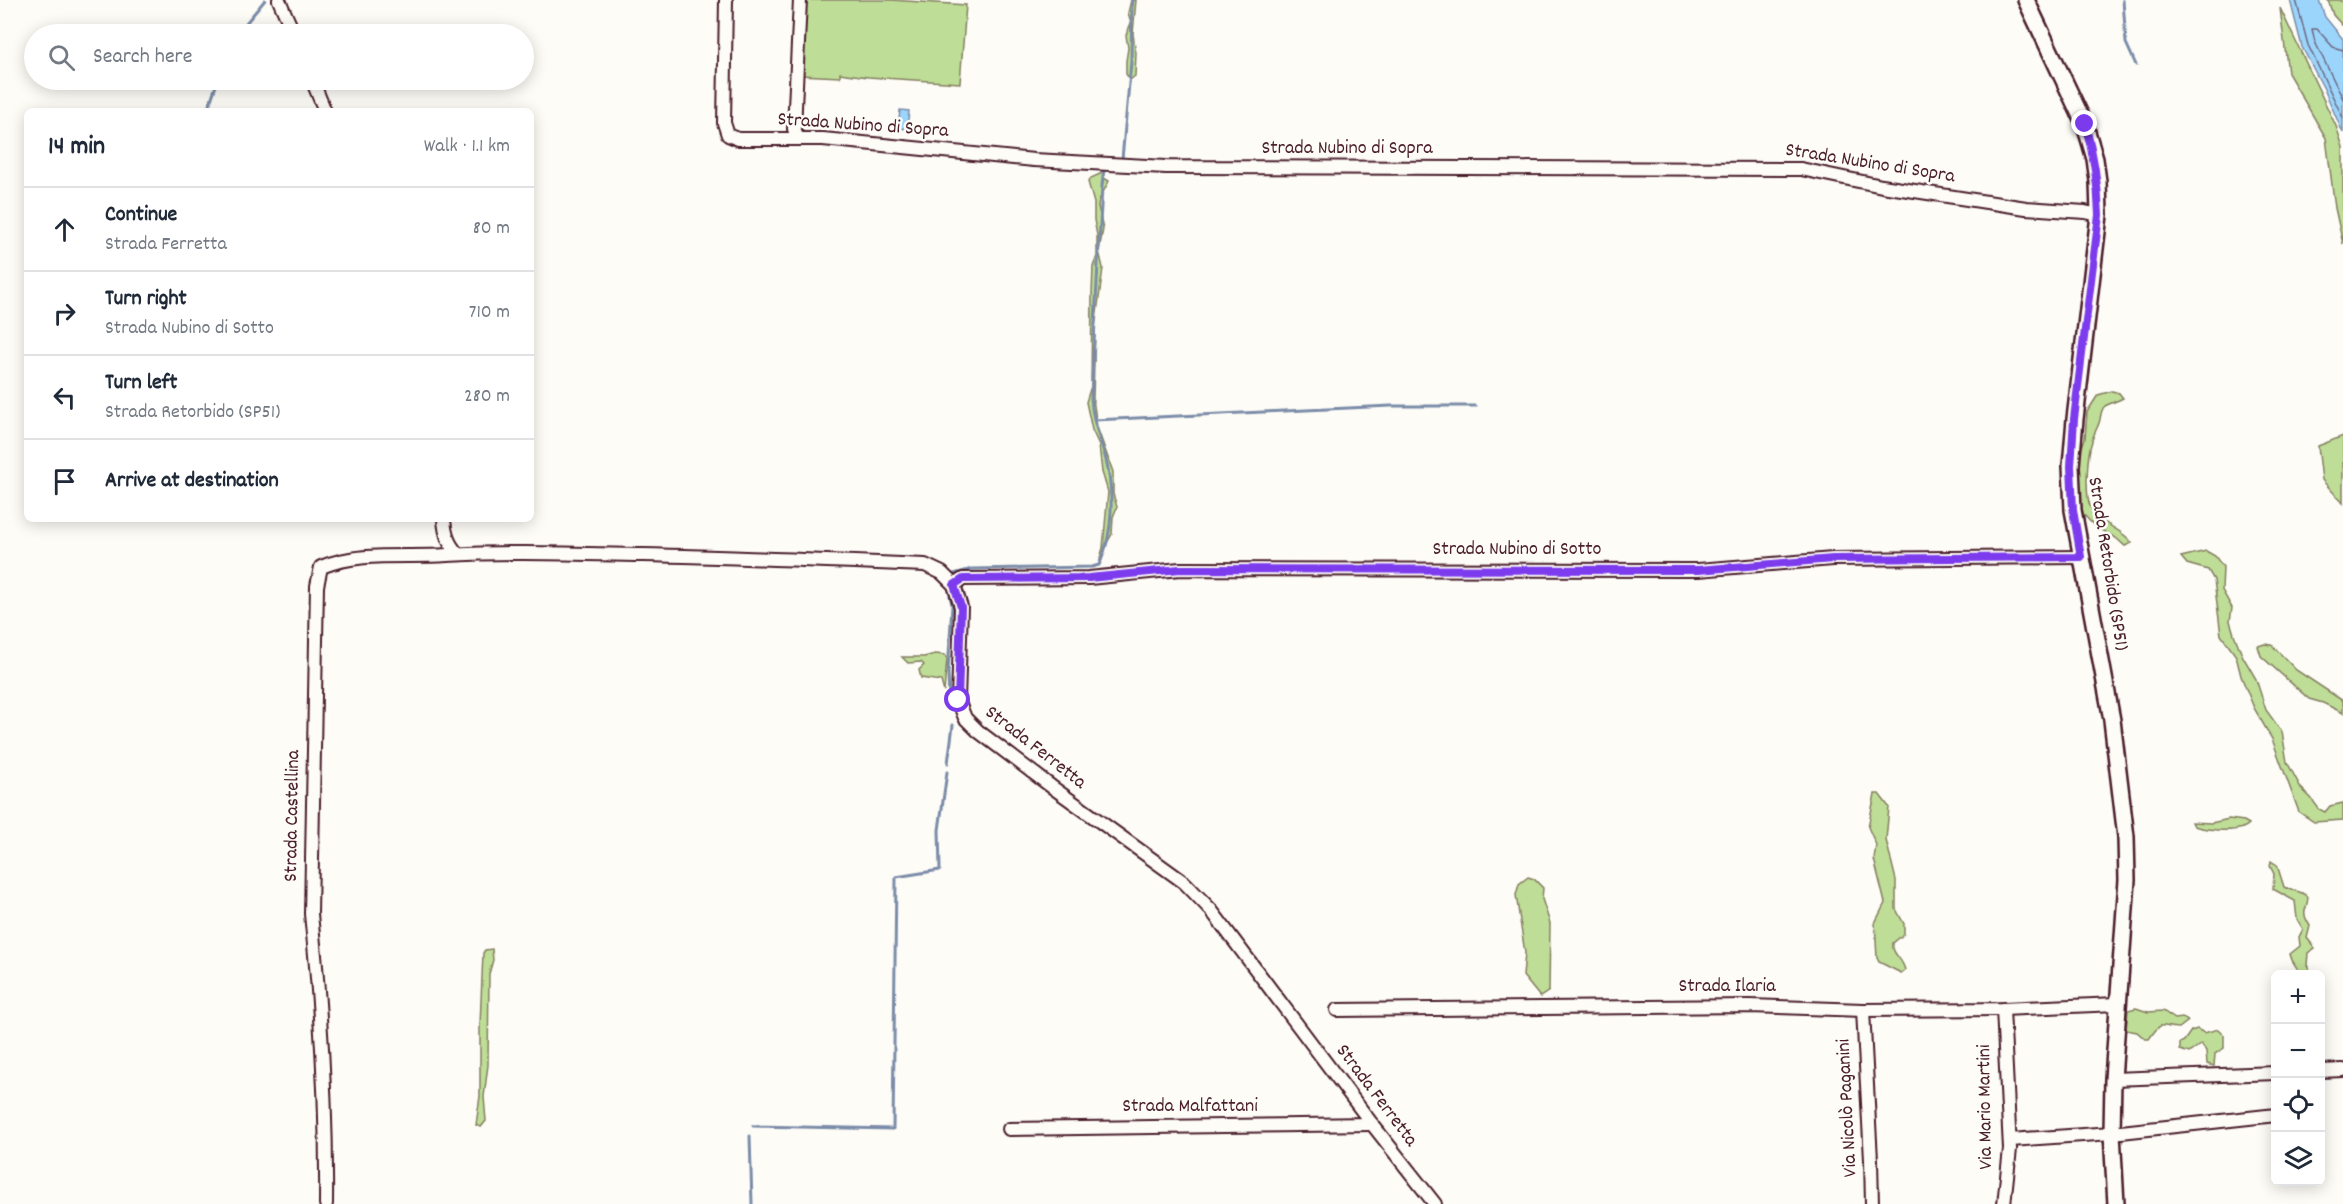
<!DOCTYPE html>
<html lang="en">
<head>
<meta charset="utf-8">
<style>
	body { margin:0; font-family:Dekko,sans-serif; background:#f6f6f7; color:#1f2937 }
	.controls { position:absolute; right:18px; bottom:18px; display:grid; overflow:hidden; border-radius:9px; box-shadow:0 3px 15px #0003 }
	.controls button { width:54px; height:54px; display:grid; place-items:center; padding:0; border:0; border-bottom:2px solid #e0e1e3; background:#fff; color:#1f2937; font:30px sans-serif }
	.stop { position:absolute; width:18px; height:18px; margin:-14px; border:4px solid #7c3aed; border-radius:50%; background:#fff }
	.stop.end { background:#7c3aed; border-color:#fff; box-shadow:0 2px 6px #0008 }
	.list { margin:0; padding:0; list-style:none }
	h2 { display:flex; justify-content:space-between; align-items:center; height:78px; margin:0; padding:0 24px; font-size:26px }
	h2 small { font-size:20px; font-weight:400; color:#747a83 }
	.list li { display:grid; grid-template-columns:39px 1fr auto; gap:18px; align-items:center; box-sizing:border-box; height:84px; padding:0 24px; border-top:2px solid #e0e1e3 }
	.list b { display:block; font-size:22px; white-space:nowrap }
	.list p { margin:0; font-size:20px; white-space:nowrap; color:#747a83 }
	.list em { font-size:20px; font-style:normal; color:#747a83 }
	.icon { flex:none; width:33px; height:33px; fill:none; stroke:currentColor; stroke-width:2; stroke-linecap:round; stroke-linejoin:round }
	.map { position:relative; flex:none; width:2343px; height:1204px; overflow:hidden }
	.search { position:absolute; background:#fff; box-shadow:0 3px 15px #0003; left:24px; top:24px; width:510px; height:66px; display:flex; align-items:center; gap:15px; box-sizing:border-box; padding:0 21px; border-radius:33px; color:#747a83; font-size:22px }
	.panel { position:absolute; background:#fff; box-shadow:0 3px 15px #0003; left:24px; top:108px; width:510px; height:414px; border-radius:9px }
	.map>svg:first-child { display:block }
	.green { fill:#bedd96; stroke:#847e60; stroke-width:1.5 }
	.water { fill:#9cd5fc; stroke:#7b8ca8; stroke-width:1.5 }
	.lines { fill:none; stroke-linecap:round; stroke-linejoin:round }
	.shore { stroke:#6b687f; stroke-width:1.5 }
	.stream { stroke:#7b8ca8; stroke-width:3 }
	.minor-casing { stroke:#4a1f2b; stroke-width:16 }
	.tertiary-casing { stroke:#4a1f2b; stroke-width:20 }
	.minor { stroke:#fdfcf7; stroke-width:12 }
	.tertiary { stroke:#fdfcf7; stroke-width:15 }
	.route { stroke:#7c3aed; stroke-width:8 }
	.labels { text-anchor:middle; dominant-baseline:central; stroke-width:5; stroke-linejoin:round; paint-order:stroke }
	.street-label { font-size:20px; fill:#4a1f2b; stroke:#fdfcf7 }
</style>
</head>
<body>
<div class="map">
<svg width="2343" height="1204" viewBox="0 0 2343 1204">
	<rect width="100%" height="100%" fill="#fdfcf7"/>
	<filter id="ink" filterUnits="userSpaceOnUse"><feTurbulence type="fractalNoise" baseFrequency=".0167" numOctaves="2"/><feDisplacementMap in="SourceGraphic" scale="12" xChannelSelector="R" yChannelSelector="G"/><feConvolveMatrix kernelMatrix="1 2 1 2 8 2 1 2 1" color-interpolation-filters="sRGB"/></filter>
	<g filter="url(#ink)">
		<g class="green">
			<path d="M 802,0 L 891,0 L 966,5 L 960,83 L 868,77 L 840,73 L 840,77 L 800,75 Z"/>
			<path d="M 1131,0 L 1136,0 L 1133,34 L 1136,53 L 1135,76 L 1130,80 L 1126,74 L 1126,61 L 1128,48 L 1126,35 L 1131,23 L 1128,13 Z"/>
			<path d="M 2328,0 L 2343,0 L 2343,26 L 2333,15 Z"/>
			<path d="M 2280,8 L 2336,126 L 2343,147 L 2343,244 L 2335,208 L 2326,138 L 2288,73 Z"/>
			<path d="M 1102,173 L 1104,178 L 1109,181 L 1099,200 L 1098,206 L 1103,229 L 1099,251 L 1103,268 L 1095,328 L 1093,398 L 1097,427 L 1113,472 L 1113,494 L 1117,507 L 1113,517 L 1112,534 L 1107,543 L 1101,563 L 1100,558 L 1103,548 L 1108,492 L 1102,472 L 1099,445 L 1092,430 L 1086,402 L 1091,386 L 1092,294 L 1093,267 L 1097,256 L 1097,235 L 1094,220 L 1094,203 L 1088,182 L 1091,178 Z"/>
			<path d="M 2112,391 L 2119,393 L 2123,398 C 2118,401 2110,403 2105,406 C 2100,410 2101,418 2099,423 C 2097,429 2093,435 2092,441 C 2087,455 2085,493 2090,506 C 2098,525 2121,527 2132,543 L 2125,546 L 2116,538 L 2095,527 L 2083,514 L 2080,502 L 2077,463 L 2085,438 L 2087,412 L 2098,395 Z"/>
			<path d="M 2343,436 L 2343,503 L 2322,480 L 2318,446 Z"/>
			<path d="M 2206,551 L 2215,556 L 2223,567 L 2222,590 L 2232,608 L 2230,621 L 2234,634 L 2242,655 L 2256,679 L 2266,710 L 2282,732 L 2287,762 L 2301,788 L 2311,798 L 2319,809 L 2325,812 L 2330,806 L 2343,803 L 2343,820 L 2314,822 L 2299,812 L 2272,739 L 2254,708 L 2241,676 L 2236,656 L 2221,635 L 2214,580 L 2208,570 L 2187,564 L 2181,557 Z"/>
			<path d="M 2265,644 L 2272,645 L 2296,670 L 2343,701 L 2343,713 L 2323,703 L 2309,699 L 2261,656 L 2258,646 Z"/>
			<path d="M 935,654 L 945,655 L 947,659 L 944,692 L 941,681 L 921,678 L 919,670 L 924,665 L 921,662 L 908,663 L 902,657 L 924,657 Z"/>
			<path d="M 1875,794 L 1879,794 L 1889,807 L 1886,840 L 1896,880 L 1896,909 L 1904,924 L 1904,934 L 1893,943 C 1891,954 1902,957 1905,970 L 1901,973 L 1879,962 L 1877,958 L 1875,923 L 1885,903 L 1874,859 L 1876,845 L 1868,827 Z"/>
			<path d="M 2229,819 L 2244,821 L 2249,824 C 2240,834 2206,830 2194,826 L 2192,822 L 2211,823 Z"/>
			<path d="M 2271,861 L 2277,865 L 2284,887 C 2292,892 2302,890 2308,897 C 2307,912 2300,910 2310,926 L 2307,938 L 2315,948 L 2308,953 L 2307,965 L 2312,974 L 2300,974 C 2298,966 2292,965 2290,954 L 2300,946 L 2299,937 L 2303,929 L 2297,919 L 2295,901 L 2273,889 L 2274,874 L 2270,866 Z"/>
			<path d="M 1528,877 L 1534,879 L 1543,888 L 1542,899 L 1550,923 L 1549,991 L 1540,997 L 1523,976 L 1525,953 L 1516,895 L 1519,884 Z"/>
			<path d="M 492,949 L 493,960 L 489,974 L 488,1065 L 484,1097 L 486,1121 L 481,1127 L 476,1125 L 480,1096 L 480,1025 L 483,953 L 485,950 Z"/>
			<path d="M 2136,1008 L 2148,1012 L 2163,1011 L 2175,1019 L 2183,1018 L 2188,1021 L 2179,1028 C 2159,1028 2164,1018 2149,1039 L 2145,1039 L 2137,1032 L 2126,1030 L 2128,1010 Z"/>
			<path d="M 2197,1029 L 2204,1033 L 2218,1029 L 2224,1035 L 2224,1048 L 2215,1054 L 2214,1066 L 2207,1064 L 2206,1051 L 2201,1044 L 2189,1053 L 2180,1050 L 2180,1043 L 2184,1041 L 2191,1031 Z"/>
		</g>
		<g class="water">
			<path d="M 2290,0 L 2319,0 L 2325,17 L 2343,39 L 2343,133 L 2324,89 L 2302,47 Z"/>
			<path d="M 900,110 L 909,111 L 907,129 L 898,128 Z"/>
		</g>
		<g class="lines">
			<g class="shore">
				<path d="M 2296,0 L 2308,45 L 2343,118"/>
				<path d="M 2343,50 L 2333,47 L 2317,29 L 2312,29 L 2315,42 L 2343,99"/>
			</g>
			<g class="stream">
				<path d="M 2123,0 L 2126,43 L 2136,65"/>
				<path d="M 237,34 L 265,0"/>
				<path d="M 207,111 L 218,80"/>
				<path d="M 1122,159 L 1131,62 L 1132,0"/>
				<path d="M 1094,420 L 1391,406 L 1476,406"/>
				<path d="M 954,574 L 972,569 L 1092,567 L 1099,565 C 1114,534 1114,489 1105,456 C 1099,436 1092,419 1091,398 L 1102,186 L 1104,169 L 1105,169"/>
				<path d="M 948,586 L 952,605 L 948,672 L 949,702"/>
				<path d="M 948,763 L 953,725"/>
				<path d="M 753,1126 L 893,1129 L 896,877 L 940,870 L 939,830 L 947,772"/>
				<path d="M 750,1136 L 752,1204"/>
			</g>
			<g class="minor-casing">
				<g id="minor">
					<path d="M 279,0 L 294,34"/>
					<path d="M 726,0 L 724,123 L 728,135 L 738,139 L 823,139 L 1034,160 L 1166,167 L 1801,169 L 1882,186 L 2026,208 L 2085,212 L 2099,215"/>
					<path d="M 312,80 L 325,111"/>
					<path d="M 798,139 L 794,129 L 800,0"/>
					<path d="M 444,519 C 445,533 448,544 458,554"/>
					<path d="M 954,585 L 963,579 L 1089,578 L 1180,569 L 1698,570 L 1833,559 L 2081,557"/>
					<path d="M 2003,1009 L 2010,1149 L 2004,1204"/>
					<path d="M 1337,1010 L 1750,1006 L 1863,1010 L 2003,1009 L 2117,1004"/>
					<path d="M 1863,1010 L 1871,1160 L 1872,1204"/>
					<path d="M 2320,1071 L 2343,1070"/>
					<path d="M 2113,1079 L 2276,1073"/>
					<path d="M 1009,1129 L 1372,1124"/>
					<path d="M 2010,1140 L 2112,1133 L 2276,1115"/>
					<path d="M 326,1204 C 327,1107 321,1010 311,914 L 317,586 L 321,567 C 360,551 405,558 447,555 C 512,551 578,554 643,555 C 737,557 831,561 925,565 L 942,573 L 954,585 L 961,607 L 958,700 L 965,718 L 978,731 L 1052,787 L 1185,883 L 1211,910 L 1372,1124 L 1435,1204"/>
				</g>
			</g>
			<g class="tertiary-casing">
				<path id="tertiary" d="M 2026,0 L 2085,125 L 2095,159 L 2098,181 L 2099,215 L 2075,419 L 2071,466 L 2073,510 L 2112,720 L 2126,837 L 2127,880 L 2113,1079 L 2112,1133 L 2116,1204"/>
			</g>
			<use href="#minor" class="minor"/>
			<use href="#tertiary" class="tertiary"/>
		</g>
	</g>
	<g class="lines" filter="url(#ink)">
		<path class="route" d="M 958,700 L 961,607 L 954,585 L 963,579 L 1089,578 L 1180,569 L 1698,570 L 1833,559 L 2081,557 L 2073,510 L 2071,466 L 2074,419 L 2099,215 C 2098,183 2094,155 2085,124"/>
	</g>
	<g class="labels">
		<g class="street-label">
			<text transform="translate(863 126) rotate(4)">Strada Nubino di Sopra</text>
			<text x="1347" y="149">Strada Nubino di Sopra</text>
			<text transform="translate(1870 164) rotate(9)">Strada Nubino di Sopra</text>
			<text x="1517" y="550">Strada Nubino di Sotto</text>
			<text transform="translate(2107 564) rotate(81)">Strada Retorbido (SP51)</text>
			<text transform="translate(1035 748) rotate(38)">Strada Ferretta</text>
			<text transform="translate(293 816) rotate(-89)">Strada Castellina</text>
			<text x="1727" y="987">Strada Ilaria</text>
			<text transform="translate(1376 1096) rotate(53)">Strada Ferretta</text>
			<text x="1190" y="1107">Strada Malfattani</text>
			<text transform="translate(1986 1107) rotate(-91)">Via Mario Martini</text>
			<text transform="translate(1848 1108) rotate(-93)">Via Nicolò Paganini</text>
		</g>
	</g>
</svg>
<div class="controls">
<button>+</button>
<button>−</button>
<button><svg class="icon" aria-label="locate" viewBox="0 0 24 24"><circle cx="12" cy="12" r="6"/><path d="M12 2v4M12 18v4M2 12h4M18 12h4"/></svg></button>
<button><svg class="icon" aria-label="layers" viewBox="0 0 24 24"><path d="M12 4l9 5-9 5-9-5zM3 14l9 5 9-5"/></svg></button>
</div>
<div class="stop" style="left:958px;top:700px"></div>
<div class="stop end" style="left:2085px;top:124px"></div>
<div class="search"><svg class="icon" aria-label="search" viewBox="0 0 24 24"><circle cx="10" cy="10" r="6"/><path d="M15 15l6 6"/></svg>Search here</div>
<section class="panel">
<h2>14 min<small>Walk · 1.1 km</small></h2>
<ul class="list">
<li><svg class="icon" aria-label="ahead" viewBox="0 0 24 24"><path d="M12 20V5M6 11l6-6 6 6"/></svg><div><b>Continue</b><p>Strada Ferretta</p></div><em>80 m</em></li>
<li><svg class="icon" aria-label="right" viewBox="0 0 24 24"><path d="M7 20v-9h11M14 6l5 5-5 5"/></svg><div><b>Turn right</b><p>Strada Nubino di Sotto</p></div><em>710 m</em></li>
<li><svg class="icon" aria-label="left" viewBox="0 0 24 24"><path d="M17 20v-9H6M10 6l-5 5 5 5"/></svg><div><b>Turn left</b><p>Strada Retorbido (SP51)</p></div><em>280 m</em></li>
<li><svg class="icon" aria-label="arrive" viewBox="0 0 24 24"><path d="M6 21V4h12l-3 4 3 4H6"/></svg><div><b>Arrive at destination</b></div></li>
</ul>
</section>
</div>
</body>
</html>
